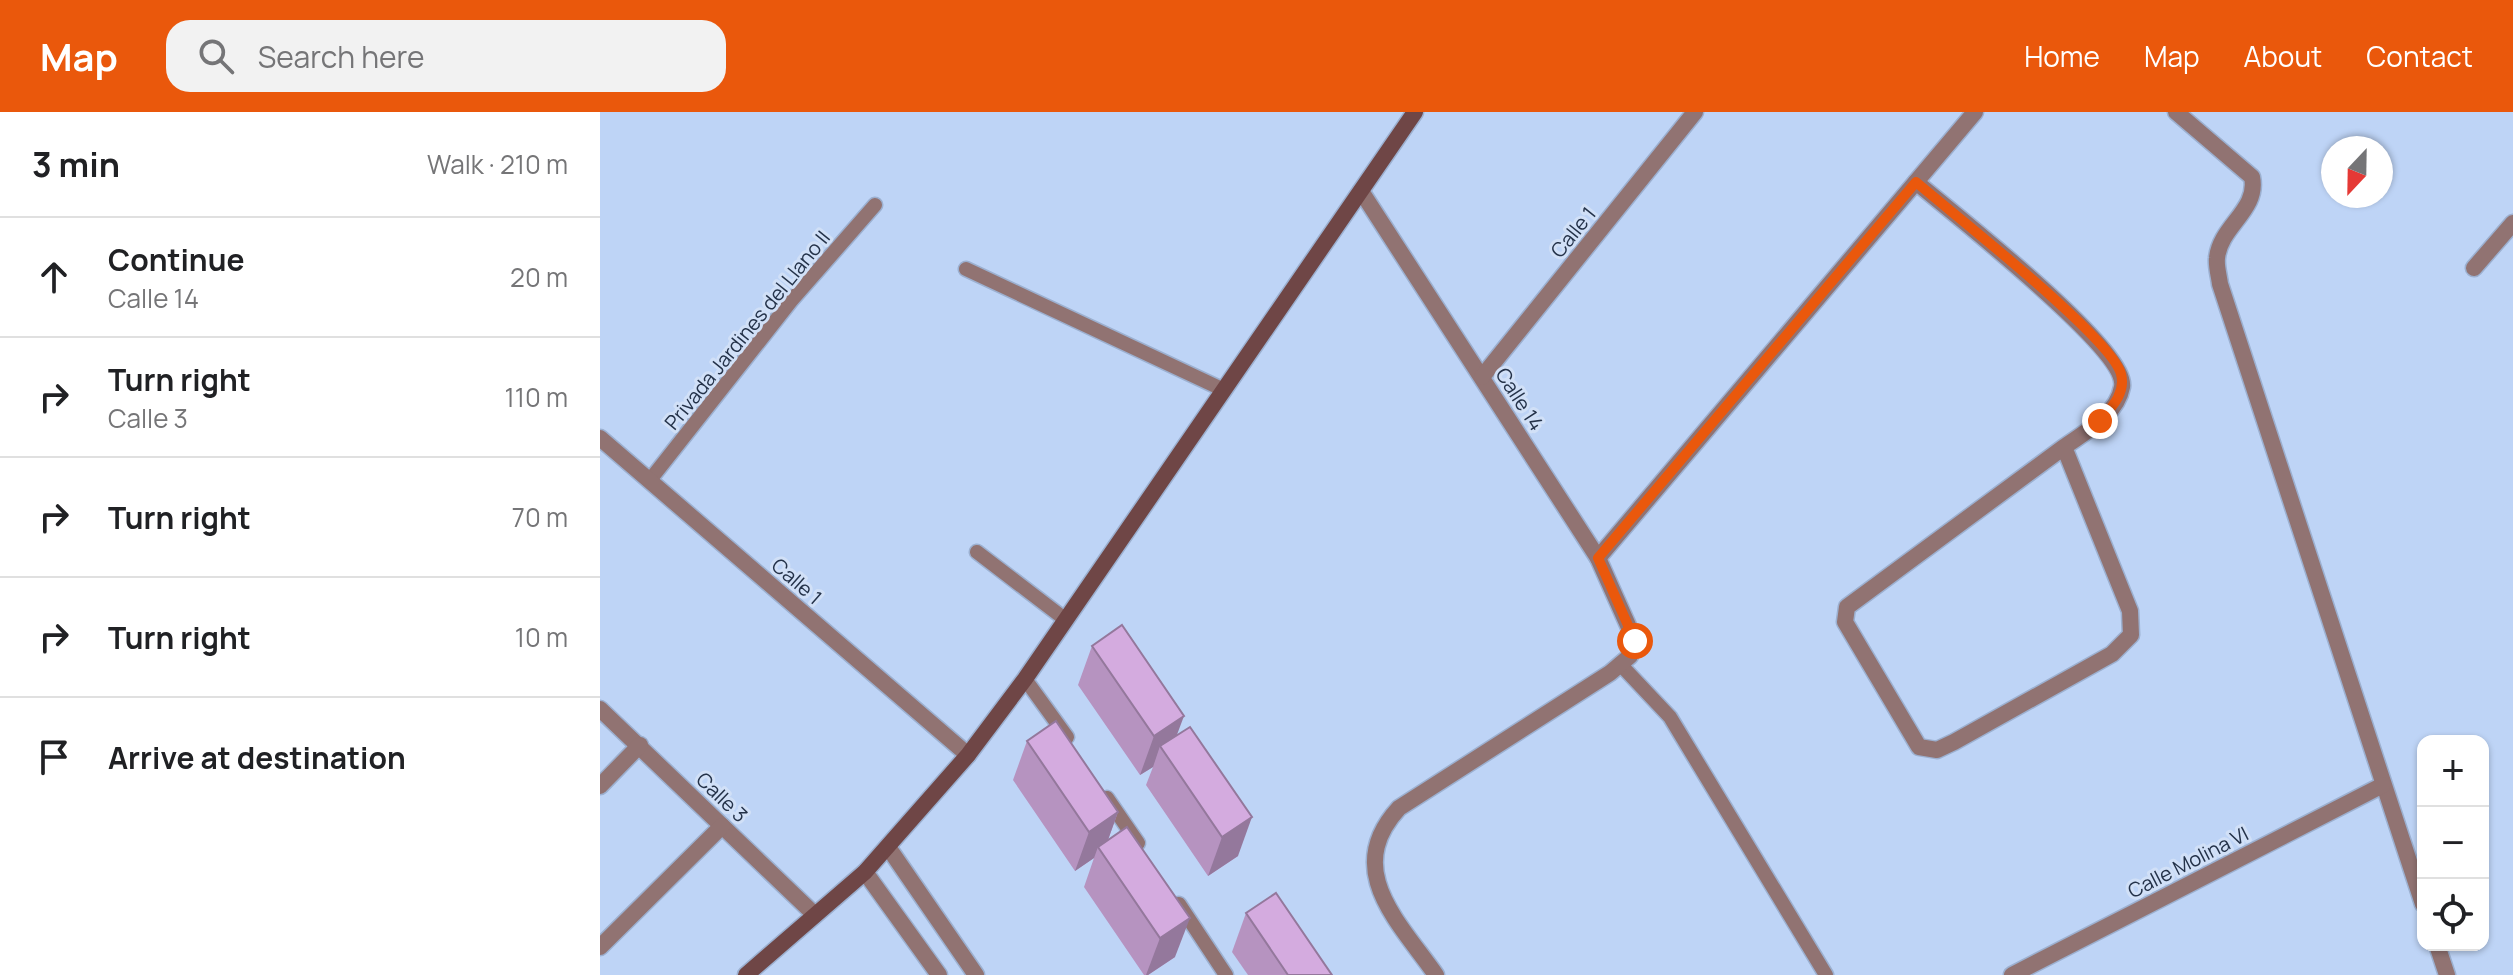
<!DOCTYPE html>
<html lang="en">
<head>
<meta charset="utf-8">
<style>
	body { margin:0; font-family:Manrope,sans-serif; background:#f2f2f2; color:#202124 }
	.controls { position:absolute; right:24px; bottom:24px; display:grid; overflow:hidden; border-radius:16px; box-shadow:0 2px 6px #0004 }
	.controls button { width:72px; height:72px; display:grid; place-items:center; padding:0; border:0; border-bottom:2px solid #e0e0e0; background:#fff; color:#202124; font:40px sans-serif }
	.compass { position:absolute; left:1721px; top:24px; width:72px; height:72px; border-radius:50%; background:#fff; box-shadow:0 2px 6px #0004; rotate:202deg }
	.stop { position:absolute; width:24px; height:24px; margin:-18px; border:6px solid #ea580c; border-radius:50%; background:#fff }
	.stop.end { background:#ea580c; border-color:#fff; box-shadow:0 2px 8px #0008 }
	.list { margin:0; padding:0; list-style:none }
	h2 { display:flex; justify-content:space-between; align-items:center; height:104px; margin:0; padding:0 32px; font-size:34px }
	h2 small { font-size:26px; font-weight:400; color:#757577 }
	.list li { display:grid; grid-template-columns:52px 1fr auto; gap:24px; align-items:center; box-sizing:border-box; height:120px; padding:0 32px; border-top:2px solid #e0e0e0 }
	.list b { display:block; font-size:30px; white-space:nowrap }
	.list p { margin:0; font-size:26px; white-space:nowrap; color:#757577 }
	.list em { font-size:26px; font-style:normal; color:#757577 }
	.icon { flex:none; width:44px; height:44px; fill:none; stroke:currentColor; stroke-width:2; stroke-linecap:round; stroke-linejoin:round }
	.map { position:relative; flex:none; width:1913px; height:863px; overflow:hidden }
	header { display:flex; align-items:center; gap:48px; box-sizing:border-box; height:112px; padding:0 40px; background:#ea580c; color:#fff }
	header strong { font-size:38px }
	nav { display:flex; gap:44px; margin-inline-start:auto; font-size:28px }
	.search { width:560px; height:72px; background:#f2f2f2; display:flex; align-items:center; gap:20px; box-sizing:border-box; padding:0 28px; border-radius:24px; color:#757577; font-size:30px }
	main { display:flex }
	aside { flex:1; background:#fff }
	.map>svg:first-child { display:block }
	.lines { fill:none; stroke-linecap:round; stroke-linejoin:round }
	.service-casing { stroke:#9cb0d0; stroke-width:17 }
	.minor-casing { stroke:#9cb0d0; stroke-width:19 }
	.secondary-casing { stroke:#9cb0d0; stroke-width:19 }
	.service { stroke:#917372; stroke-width:14 }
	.minor { stroke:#917372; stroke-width:16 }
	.secondary { stroke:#6f4646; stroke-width:16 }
	.wall { fill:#b693c0 }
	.shaded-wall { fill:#94789c }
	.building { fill:#d4abdf; stroke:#94789c; stroke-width:2 }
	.route { stroke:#ea580c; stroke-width:10 }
	.labels { text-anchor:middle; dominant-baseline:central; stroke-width:6; stroke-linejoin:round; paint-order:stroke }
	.street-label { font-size:20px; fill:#243249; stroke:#d1e0f7 }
</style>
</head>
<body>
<header>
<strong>Map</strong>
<div class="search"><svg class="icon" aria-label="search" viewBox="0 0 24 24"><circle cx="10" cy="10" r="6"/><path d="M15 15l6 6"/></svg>Search here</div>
<nav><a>Home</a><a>Map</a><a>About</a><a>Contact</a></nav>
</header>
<main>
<aside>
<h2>3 min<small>Walk · 210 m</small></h2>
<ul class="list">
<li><svg class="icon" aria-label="ahead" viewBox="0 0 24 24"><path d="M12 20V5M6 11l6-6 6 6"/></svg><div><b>Continue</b><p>Calle 14</p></div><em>20 m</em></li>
<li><svg class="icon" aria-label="right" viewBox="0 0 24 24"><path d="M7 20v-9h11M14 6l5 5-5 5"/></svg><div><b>Turn right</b><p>Calle 3</p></div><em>110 m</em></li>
<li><svg class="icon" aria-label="right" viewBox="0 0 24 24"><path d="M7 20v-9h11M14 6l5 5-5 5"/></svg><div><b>Turn right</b></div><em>70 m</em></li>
<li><svg class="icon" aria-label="right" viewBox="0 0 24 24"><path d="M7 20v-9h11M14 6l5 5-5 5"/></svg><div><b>Turn right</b></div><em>10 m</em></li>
<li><svg class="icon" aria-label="arrive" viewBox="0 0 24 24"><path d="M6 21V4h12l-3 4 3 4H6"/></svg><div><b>Arrive at destination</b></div></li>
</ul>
</aside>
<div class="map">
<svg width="1913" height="863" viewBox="0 0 1913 863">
	<rect width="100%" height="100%" fill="#bed4f6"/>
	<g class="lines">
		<g class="service-casing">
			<g id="service">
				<path d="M 366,157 L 624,278"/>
				<path d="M 50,368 L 191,189 L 275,93"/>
				<path d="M 377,440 L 466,508"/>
				<path d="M 1020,552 L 1070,605 L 1226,863"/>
				<path d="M 425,567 L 467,625"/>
				<path d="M 507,686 L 538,731"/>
				<path d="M 579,792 L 626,863"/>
			</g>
		</g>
		<g class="minor-casing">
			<g id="minor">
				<path d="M 1576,0 L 1652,65 C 1659,98 1620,114 1617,146 C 1616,154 1619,164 1620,172 L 1823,792"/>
				<path d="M 1316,70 C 1350,99 1529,238 1522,275 C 1517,303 1485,320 1464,335 L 1247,495 L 1245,510 L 1319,635 L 1337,638 L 1354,630 L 1512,542 L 1531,523 L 1530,499 L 1464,335"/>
				<path d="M 761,79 L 998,446 L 1035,529 L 1030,544 L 1010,561 L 799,696 C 742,758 799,810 836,863"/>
				<path d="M 1874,156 L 1913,111"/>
				<path d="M 882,265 L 1095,0"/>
				<path d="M 0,326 L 368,643"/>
				<path d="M 998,446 L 1375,0"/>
				<path d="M 0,597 L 215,803"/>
				<path d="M 0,674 L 40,633"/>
				<path d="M 288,735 L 376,863"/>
				<path d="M 265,760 L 339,863"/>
				<path d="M 1837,833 L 1847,863"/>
				<path d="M 0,835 L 122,714"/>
				<path d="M 1412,863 L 1783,673"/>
			</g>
		</g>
		<g class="secondary-casing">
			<path id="secondary" d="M 146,863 L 265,760 L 368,643 L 425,567 L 815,0"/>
		</g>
		<use href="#service" class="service"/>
		<use href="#minor" class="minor"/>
		<use href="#secondary" class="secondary"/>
	</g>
	<g class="wall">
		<path d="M 492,534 L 577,623 L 638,744 L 608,764 L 546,673 L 553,655 L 540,663 L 478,573 Z"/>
		<path d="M 427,629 L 518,700 L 508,728 L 575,845 L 548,863 L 544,863 L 484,775 L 494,746 L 475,759 L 413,668 Z"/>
		<path d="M 646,801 L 732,863 L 648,863 L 632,840 Z"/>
	</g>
	<g class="shaded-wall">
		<path d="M 584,604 L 569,644 L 560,634 L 553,655 L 540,663 L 554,624 Z"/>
		<path d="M 518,700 L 504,739 L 498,735 L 494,746 L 475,759 L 489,720 Z"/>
		<path d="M 652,705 L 638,744 L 608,764 L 622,725 Z"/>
		<path d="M 590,806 L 575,845 L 548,863 L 546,863 L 560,826 Z"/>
	</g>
	<g class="building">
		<path d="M 522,513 L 584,604 L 554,624 L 492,534 Z"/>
		<path d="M 456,609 L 518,700 L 489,720 L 427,629 Z"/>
		<path d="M 590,615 L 652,705 L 622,725 L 560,634 Z"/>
		<path d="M 527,715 L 590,806 L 560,826 L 498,735 Z"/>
		<path d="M 676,781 L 732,863 L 688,863 L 646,801 Z"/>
	</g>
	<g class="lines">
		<path class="route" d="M 1035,529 L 998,446 L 1316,70 C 1353,102 1512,226 1521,262 C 1526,281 1512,295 1500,309"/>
	</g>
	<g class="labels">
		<g class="street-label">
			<text transform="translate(973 120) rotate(-51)">Calle 1</text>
			<text transform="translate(147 218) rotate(-51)">Privada Jardines del Llano II</text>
			<text transform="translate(920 287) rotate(57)">Calle 14</text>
			<text transform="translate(197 469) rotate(41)">Calle 1</text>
			<text transform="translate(122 685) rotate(44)">Calle 3</text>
			<text transform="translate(1588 750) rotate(-27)">Calle Molina VI</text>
		</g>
	</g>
</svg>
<div class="controls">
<button>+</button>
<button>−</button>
<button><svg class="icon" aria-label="locate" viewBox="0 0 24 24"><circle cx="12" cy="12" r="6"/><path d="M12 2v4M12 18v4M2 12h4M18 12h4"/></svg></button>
</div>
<svg class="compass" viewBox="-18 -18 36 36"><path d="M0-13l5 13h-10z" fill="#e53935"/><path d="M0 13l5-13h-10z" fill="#757577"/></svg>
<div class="stop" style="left:1035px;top:529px"></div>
<div class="stop end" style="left:1500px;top:309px"></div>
</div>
</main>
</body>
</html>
